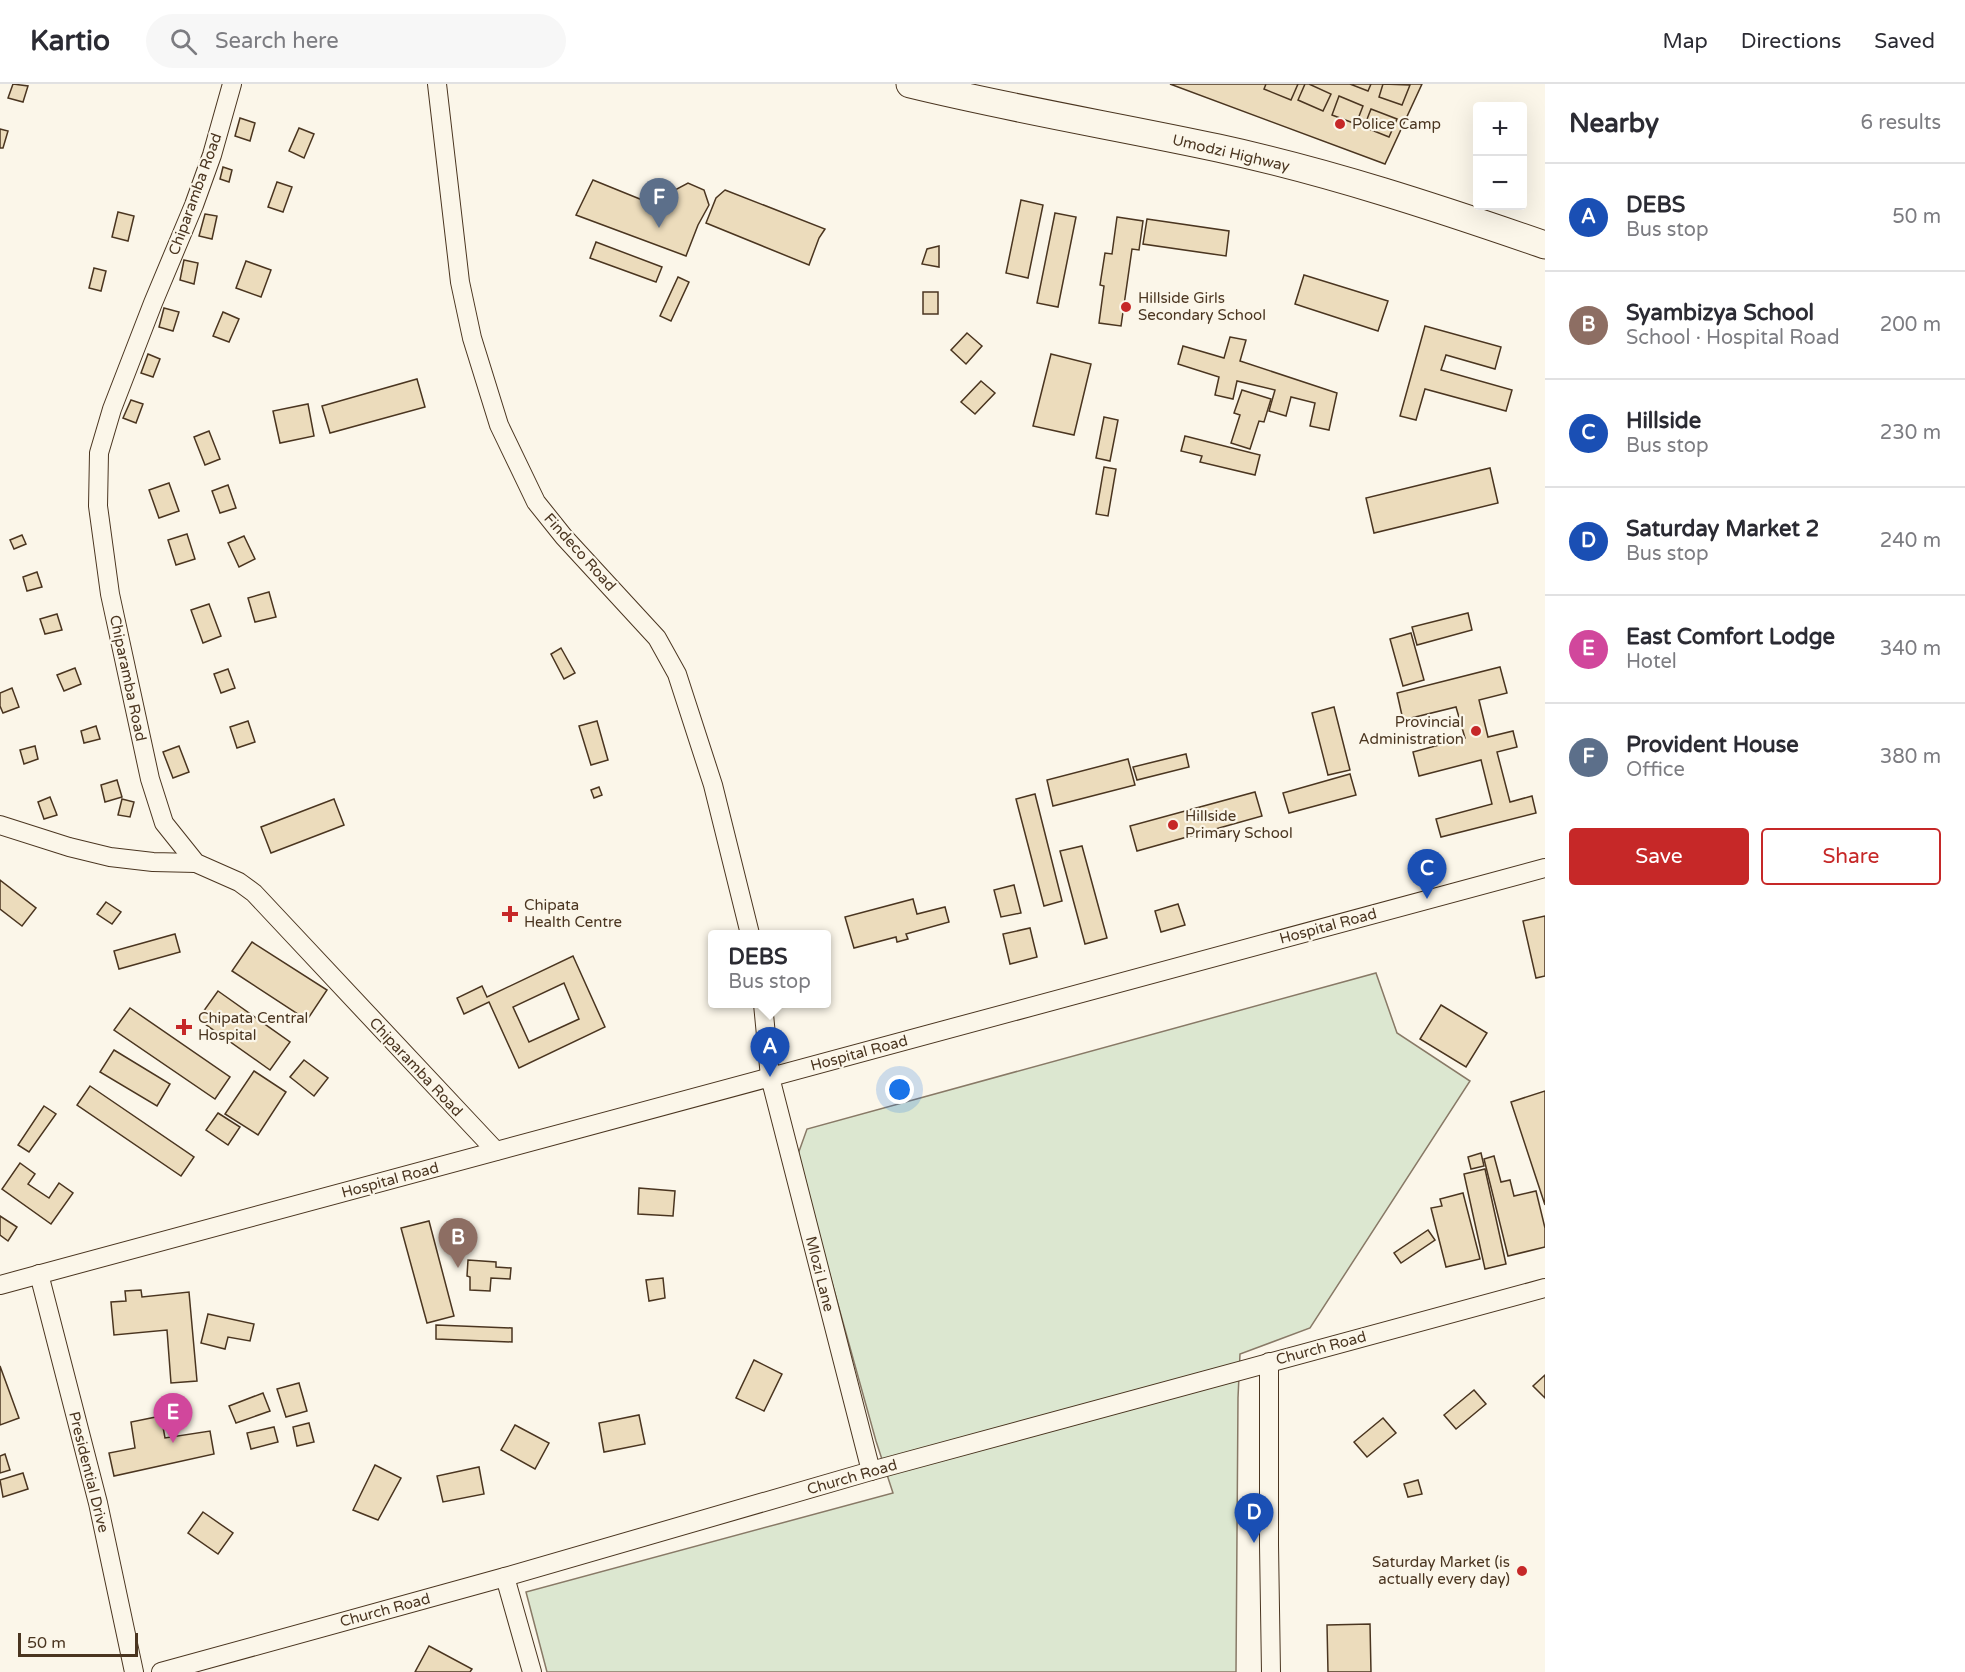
<!DOCTYPE html>
<html lang="en">
<head>
<meta charset="utf-8">
<style>
	body { margin:0; font-family:"Varela Round",sans-serif; background:#f7f7f7; color:#2b2b33 }
	.controls { position:absolute; right:18px; top:18px; display:grid; overflow:hidden; border-radius:6px; box-shadow:0 6px 24px #0002 }
	.controls button { width:54px; height:54px; display:grid; place-items:center; padding:0; border:0; border-bottom:2px solid #e1e1e2; background:#fff; color:#2b2b33; font:30px sans-serif }
	.scale { position:absolute; left:18px; bottom:15px; width:120px; box-sizing:border-box; padding-left:6px; border:3px solid #4a3520; border-top:0; font-size:16px; line-height:21px; white-space:nowrap; color:#4a3520; -webkit-text-stroke:4px #fbf6e9; paint-order:stroke }
	.you { position:absolute; left:900px; top:1006px; width:21px; height:21px; margin:-15px; border:4px solid #fff; border-radius:50%; background:#1a73e8; box-shadow:0 0 0 9px #1a73e833 }
	.badge { display:grid; place-items:center; width:39px; height:39px; border-radius:50%; background:#c62828; color:#fff; font-size:20px; font-weight:700 }
	.pin { position:absolute; translate:-50% -50px; filter:drop-shadow(0 2px 3px #0008) }
	.pin::after { content:''; position:absolute; top:32px; width:21px; height:18px; background:inherit; clip-path:polygon(0 0,100% 0,50% 100%) }
	.popup { position:absolute; left:708px; top:846px; width:123px; height:78px; box-sizing:border-box; display:grid; place-content:center; border-radius:6px; background:#fff; filter:drop-shadow(0 2px 4px #0005); font-size:20px; white-space:nowrap; color:#7c7c81 }
	.popup b { font-size:22px; color:#2b2b33 }
	.popup::after { content:''; position:absolute; left:50%; top:100%; margin-left:-12px; border:12px solid transparent; border-top-color:#fff }
	.list { margin:0; padding:0; list-style:none }
	h2 { display:flex; justify-content:space-between; align-items:center; height:78px; margin:0; padding:0 24px; font-size:26px }
	h2 small { font-size:20px; font-weight:400; color:#7c7c81 }
	.list li { display:grid; grid-template-columns:39px 1fr auto; gap:18px; align-items:center; box-sizing:border-box; height:108px; padding:0 24px; border-top:2px solid #e1e1e2 }
	.list b { display:block; font-size:22px; white-space:nowrap }
	.list p { margin:0; font-size:20px; white-space:nowrap; color:#7c7c81 }
	.list em { font-size:20px; font-style:normal; color:#7c7c81 }
	.actions { display:flex; gap:12px; padding:18px 24px }
	.actions a { flex:1; padding:14px 0; border:2px solid #c62828; border-radius:6px; text-align:center; font-size:21px; color:#c62828 }
	.actions .main { background:#c62828; color:#fff }
	.icon { flex:none; width:33px; height:33px; fill:none; stroke:currentColor; stroke-width:2; stroke-linecap:round; stroke-linejoin:round }
	.map { position:relative; flex:none; width:1545px; height:1588px; overflow:hidden }
	header { display:flex; align-items:center; gap:36px; box-sizing:border-box; height:84px; padding:0 30px; background:#fff; border-bottom:2px solid #e1e1e2 }
	header strong { font-size:28px }
	nav { display:flex; gap:33px; margin-inline-start:auto; font-size:21px }
	.search { width:420px; height:54px; background:#f7f7f7; display:flex; align-items:center; gap:15px; box-sizing:border-box; padding:0 21px; border-radius:33px; color:#7c7c81; font-size:22px }
	main { display:flex }
	aside { flex:1; background:#fff }
	.map>svg:first-child { display:block }
	.green { fill:#dce7d0; stroke:#887966; stroke-width:1.5 }
	.building { fill:#ecdcbc; stroke:#4a3520; stroke-width:1.5; fill-rule:evenodd }
	.lines { fill:none; stroke-linecap:round; stroke-linejoin:round }
	.minor-casing { stroke:#4a3520; stroke-width:20 }
	.highway-casing { stroke:#4a3520; stroke-width:29 }
	.minor { stroke:#fbf6e9; stroke-width:18 }
	.highway { stroke:#fbf6e9; stroke-width:27 }
	.poi-dot { fill:#c62828; stroke:#fbf6e9; stroke-width:2 }
	.labels { text-anchor:middle; dominant-baseline:central; stroke-width:4.5; stroke-linejoin:round; paint-order:stroke }
	.poi-label { font-size:15px; fill:#4a3520; stroke:#fbf6e9; text-anchor:start }
	.street-label { font-size:15px; fill:#4a3520; stroke:#fbf6e9 }
</style>
</head>
<body>
<header>
<strong>Kartio</strong>
<div class="search"><svg class="icon" aria-label="search" viewBox="0 0 24 24"><circle cx="10" cy="10" r="6"/><path d="M15 15l6 6"/></svg>Search here</div>
<nav><a>Map</a><a>Directions</a><a>Saved</a></nav>
</header>
<main>
<div class="map">
<svg width="1545" height="1588" viewBox="0 0 1545 1588">
	<rect width="100%" height="100%" fill="#fbf6e9"/>
	<path class="green" d="M 1376,889 L 1397,949 L 1470,997 L 1310,1244 L 1240,1270 L 1238,1314 L 1236,1588 L 547,1588 L 526,1508 L 893,1409 L 876,1357 L 797,1073 L 807,1045 Z"/>
	<g class="building">
		<path d="M 13,0 L 28,2 L 23,18 L 8,14 Z"/>
		<path d="M 1170,0 L 1422,0 L 1385,80 Z"/>
		<path d="M 1266,0 L 1298,0 L 1291,16 L 1264,5 Z"/>
		<path d="M 1305,0 L 1309,0 L 1331,10 L 1323,27 L 1298,16 Z"/>
		<path d="M 1350,0 L 1371,0 L 1368,7 Z"/>
		<path d="M 1383,0 L 1410,1 L 1402,21 L 1379,13 Z"/>
		<path d="M 1339,12 L 1363,22 L 1356,40 L 1332,31 Z"/>
		<path d="M 1371,25 L 1397,35 L 1389,53 L 1364,43 Z"/>
		<path d="M 240,34 L 255,39 L 250,57 L 235,52 Z"/>
		<path d="M 299,44 L 314,50 L 304,74 L 289,67 Z"/>
		<path d="M 0,45 L 8,47 L 3,64 L 0,64 Z"/>
		<path d="M 223,83 L 232,86 L 229,98 L 220,95 Z"/>
		<path d="M 593,96 L 667,126 L 666,120 L 673,107 L 688,99 L 704,106 L 709,121 L 698,141 L 686,172 L 576,131 Z"/>
		<path d="M 277,98 L 292,103 L 283,128 L 268,123 Z"/>
		<path d="M 725,106 L 825,145 L 819,154 L 809,181 L 706,139 L 716,114 Z"/>
		<path d="M 1021,116 L 1043,121 L 1028,194 L 1006,189 Z"/>
		<path d="M 118,128 L 134,132 L 128,157 L 112,153 Z"/>
		<path d="M 1055,129 L 1076,133 L 1058,223 L 1037,219 Z"/>
		<path d="M 205,130 L 217,132 L 212,155 L 199,152 Z"/>
		<path d="M 1117,133 L 1143,137 L 1139,166 L 1132,165 L 1121,242 L 1099,239 L 1104,202 L 1100,201 L 1105,169 L 1112,170 Z"/>
		<path d="M 1147,135 L 1229,147 L 1226,172 L 1143,160 Z"/>
		<path d="M 596,158 L 662,183 L 656,198 L 590,174 Z"/>
		<path d="M 939,162 L 939,183 L 922,180 L 927,165 Z"/>
		<path d="M 184,176 L 198,179 L 194,200 L 180,196 Z"/>
		<path d="M 246,177 L 271,186 L 261,213 L 236,204 Z"/>
		<path d="M 94,184 L 106,187 L 101,207 L 89,204 Z"/>
		<path d="M 1304,191 L 1388,217 L 1378,247 L 1295,220 Z"/>
		<path d="M 678,193 L 689,198 L 671,237 L 660,232 Z"/>
		<rect x="923" y="208" width="15" height="22"/>
		<path d="M 164,224 L 179,228 L 173,247 L 159,243 Z"/>
		<path d="M 223,228 L 239,235 L 229,258 L 213,252 Z"/>
		<path d="M 1425,242 L 1501,263 L 1495,285 L 1446,271 L 1441,286 L 1512,306 L 1506,327 L 1425,305 L 1416,336 L 1400,332 Z"/>
		<path d="M 967,249 L 982,262 L 966,280 L 951,266 Z"/>
		<path d="M 1230,253 L 1246,256 L 1240,277 L 1337,309 L 1329,346 L 1310,342 L 1315,319 L 1291,313 L 1286,332 L 1269,327 L 1275,306 L 1237,297 L 1233,315 L 1215,311 L 1219,293 L 1178,280 L 1183,262 L 1224,274 Z"/>
		<path d="M 148,270 L 160,275 L 153,293 L 141,289 Z"/>
		<path d="M 1051,270 L 1091,280 L 1074,351 L 1033,342 Z"/>
		<path d="M 417,295 L 425,323 L 330,349 L 322,322 Z"/>
		<path d="M 981,297 L 995,309 L 975,330 L 961,318 Z"/>
		<path d="M 1242,306 L 1271,315 L 1264,338 L 1259,337 L 1250,365 L 1231,359 L 1240,331 L 1234,329 Z"/>
		<path d="M 131,316 L 143,320 L 136,339 L 123,334 Z"/>
		<path d="M 308,320 L 314,352 L 280,359 L 273,327 Z"/>
		<path d="M 1104,333 L 1118,336 L 1110,377 L 1096,374 Z"/>
		<path d="M 209,347 L 220,375 L 205,381 L 194,353 Z"/>
		<path d="M 1185,352 L 1260,371 L 1255,391 L 1200,378 L 1202,372 L 1181,367 Z"/>
		<path d="M 1104,383 L 1116,385 L 1108,432 L 1096,430 Z"/>
		<path d="M 1490,384 L 1498,419 L 1374,449 L 1366,414 Z"/>
		<path d="M 169,399 L 179,427 L 159,434 L 149,406 Z"/>
		<path d="M 228,401 L 236,424 L 220,429 L 212,407 Z"/>
		<path d="M 187,450 L 195,475 L 176,481 L 168,456 Z"/>
		<path d="M 22,451 L 26,460 L 14,465 L 10,456 Z"/>
		<path d="M 244,452 L 255,475 L 239,483 L 228,459 Z"/>
		<path d="M 37,488 L 42,503 L 27,507 L 23,493 Z"/>
		<path d="M 269,508 L 276,533 L 255,538 L 248,514 Z"/>
		<path d="M 209,520 L 221,552 L 203,559 L 191,526 Z"/>
		<path d="M 1468,529 L 1472,546 L 1417,561 L 1412,543 Z"/>
		<path d="M 57,530 L 62,546 L 45,550 L 40,535 Z"/>
		<path d="M 1411,549 L 1424,596 L 1403,602 L 1390,555 Z"/>
		<path d="M 561,564 L 575,589 L 564,595 L 551,570 Z"/>
		<path d="M 1500,583 L 1507,609 L 1479,616 L 1488,653 L 1513,647 L 1517,663 L 1497,668 L 1510,718 L 1532,712 L 1536,729 L 1441,753 L 1436,735 L 1492,720 L 1481,676 L 1419,692 L 1413,668 L 1465,654 L 1456,623 L 1403,636 L 1397,609 Z"/>
		<path d="M 75,584 L 81,600 L 64,607 L 57,591 Z"/>
		<path d="M 228,585 L 235,604 L 221,609 L 214,590 Z"/>
		<path d="M 12,604 L 19,623 L 3,629 L 0,622 L 0,609 Z"/>
		<path d="M 1334,623 L 1350,686 L 1328,691 L 1312,629 Z"/>
		<path d="M 248,637 L 255,658 L 237,664 L 230,643 Z"/>
		<path d="M 597,637 L 608,676 L 591,681 L 579,642 Z"/>
		<path d="M 96,642 L 100,655 L 84,659 L 81,647 Z"/>
		<path d="M 35,662 L 38,675 L 24,680 L 20,666 Z"/>
		<path d="M 179,662 L 189,688 L 173,694 L 163,668 Z"/>
		<path d="M 1186,670 L 1189,683 L 1137,696 L 1133,683 Z"/>
		<path d="M 1128,675 L 1135,701 L 1053,722 L 1047,696 Z"/>
		<path d="M 1350,690 L 1356,711 L 1289,729 L 1283,709 Z"/>
		<path d="M 117,696 L 122,713 L 105,718 L 101,701 Z"/>
		<path d="M 599,703 L 602,711 L 594,714 L 591,706 Z"/>
		<path d="M 1255,708 L 1262,732 L 1137,767 L 1130,742 Z"/>
		<path d="M 1035,710 L 1062,817 L 1044,822 L 1016,715 Z"/>
		<path d="M 50,713 L 57,731 L 44,735 L 38,718 Z"/>
		<path d="M 122,715 L 134,718 L 130,733 L 118,731 Z"/>
		<path d="M 334,715 L 344,741 L 271,769 L 261,743 Z"/>
		<path d="M 1082,762 L 1107,854 L 1085,860 L 1060,767 Z"/>
		<path d="M 0,796 L 36,824 L 22,842 L 0,825 Z"/>
		<path d="M 1014,801 L 1021,829 L 1001,833 L 994,806 Z"/>
		<path d="M 913,815 L 917,830 L 945,823 L 949,838 L 906,850 L 908,855 L 897,858 L 896,853 L 854,864 L 845,833 Z"/>
		<path d="M 106,818 L 121,828 L 112,840 L 97,830 Z"/>
		<path d="M 1178,820 L 1185,841 L 1161,848 L 1155,827 Z"/>
		<path d="M 1545,832 L 1545,892 L 1536,894 L 1523,837 Z"/>
		<path d="M 1030,844 L 1037,873 L 1010,880 L 1003,850 Z"/>
		<path d="M 175,850 L 180,868 L 119,885 L 114,867 Z"/>
		<path d="M 252,858 L 327,906 L 307,936 L 232,887 Z"/>
		<path d="M 573,872 L 605,943 L 519,984 L 489,918 L 464,930 L 457,914 L 482,902 L 487,913 ZM 564,899 L 579,935 L 529,958 L 513,923 Z"/>
		<path d="M 218,907 L 290,958 L 270,986 L 198,935 Z"/>
		<path d="M 1441,921 L 1487,949 L 1466,983 L 1420,955 Z"/>
		<path d="M 130,924 L 230,993 L 215,1015 L 114,946 Z"/>
		<path d="M 114,966 L 170,1000 L 157,1022 L 100,988 Z"/>
		<path d="M 304,976 L 328,994 L 314,1012 L 290,993 Z"/>
		<path d="M 254,987 L 286,1008 L 258,1051 L 225,1030 Z"/>
		<path d="M 90,1002 L 194,1073 L 181,1092 L 77,1021 Z"/>
		<path d="M 1545,1007 L 1545,1121 L 1511,1018 Z"/>
		<path d="M 44,1022 L 56,1030 L 29,1068 L 18,1061 Z"/>
		<path d="M 218,1029 L 240,1043 L 228,1061 L 206,1046 Z"/>
		<path d="M 1481,1069 L 1484,1082 L 1471,1085 L 1468,1073 Z"/>
		<path d="M 1494,1072 L 1501,1098 L 1510,1096 L 1514,1112 L 1536,1107 L 1545,1144 L 1545,1163 L 1508,1172 L 1484,1075 Z"/>
		<path d="M 20,1079 L 35,1090 L 28,1100 L 49,1114 L 59,1099 L 73,1109 L 51,1140 L 2,1105 Z"/>
		<path d="M 1485,1085 L 1506,1180 L 1485,1185 L 1464,1090 Z"/>
		<path d="M 639,1104 L 675,1107 L 673,1132 L 638,1130 Z"/>
		<path d="M 1463,1109 L 1480,1175 L 1446,1183 L 1431,1124 L 1442,1122 L 1440,1115 Z"/>
		<path d="M 0,1132 L 17,1143 L 8,1157 L 0,1151 Z"/>
		<path d="M 429,1137 L 454,1232 L 427,1239 L 401,1144 Z"/>
		<path d="M 1428,1146 L 1435,1156 L 1401,1179 L 1394,1169 Z"/>
		<path d="M 468,1176 L 496,1178 L 496,1183 L 511,1184 L 510,1195 L 491,1194 L 490,1207 L 470,1206 L 470,1193 L 467,1192 Z"/>
		<path d="M 663,1194 L 665,1214 L 649,1217 L 646,1196 Z"/>
		<path d="M 141,1206 L 142,1213 L 189,1208 L 197,1297 L 171,1299 L 167,1246 L 114,1251 L 111,1218 L 126,1217 L 125,1207 Z"/>
		<path d="M 208,1230 L 254,1240 L 250,1257 L 228,1253 L 225,1265 L 201,1259 Z"/>
		<path d="M 436,1241 L 512,1244 L 512,1258 L 436,1255 Z"/>
		<path d="M 754,1276 L 782,1290 L 764,1327 L 736,1314 Z"/>
		<path d="M 0,1282 L 19,1334 L 0,1341 Z"/>
		<path d="M 1545,1291 L 1545,1314 L 1533,1302 Z"/>
		<path d="M 299,1299 L 307,1327 L 286,1333 L 277,1305 Z"/>
		<path d="M 1474,1306 L 1486,1320 L 1456,1345 L 1444,1331 Z"/>
		<path d="M 263,1309 L 270,1327 L 236,1339 L 229,1322 Z"/>
		<path d="M 639,1331 L 645,1360 L 604,1368 L 599,1339 Z"/>
		<path d="M 161,1332 L 165,1354 L 210,1347 L 214,1370 L 114,1392 L 109,1369 L 135,1364 L 131,1338 Z"/>
		<path d="M 1383,1334 L 1396,1349 L 1367,1373 L 1354,1358 Z"/>
		<path d="M 309,1339 L 314,1358 L 297,1362 L 293,1343 Z"/>
		<path d="M 515,1341 L 549,1359 L 535,1385 L 501,1366 Z"/>
		<path d="M 274,1343 L 278,1358 L 251,1365 L 247,1349 Z"/>
		<path d="M 5,1370 L 10,1386 L 0,1389 L 0,1372 Z"/>
		<path d="M 375,1381 L 401,1394 L 378,1436 L 353,1426 Z"/>
		<path d="M 479,1383 L 484,1410 L 443,1418 L 437,1392 Z"/>
		<path d="M 23,1389 L 28,1405 L 3,1413 L 0,1396 Z"/>
		<path d="M 1418,1396 L 1422,1410 L 1408,1413 L 1404,1400 Z"/>
		<path d="M 203,1428 L 233,1449 L 218,1470 L 188,1449 Z"/>
		<path d="M 1370,1540 L 1371,1588 L 1328,1588 L 1327,1541 Z"/>
		<path d="M 429,1562 L 472,1585 L 470,1588 L 415,1588 Z"/>
	</g>
	<g class="lines">
		<g class="minor-casing">
			<g id="minor">
				<path d="M 232,0 L 212,71 L 194,121 L 153,219 L 112,325 L 99,369 L 98,422 L 110,510 L 150,695 L 164,739 L 196,779 L 239,798 L 254,809 L 496,1067"/>
				<path d="M 437,0 L 460,198 L 472,254 L 499,341 L 536,418 L 564,453 L 657,554 L 677,590 L 713,701 L 750,850"/>
				<path d="M 0,741 L 69,763 L 110,773 L 153,778 L 196,779"/>
				<path d="M 763,920 L 770,993 L 871,1387"/>
				<path d="M 39,1190 L 98,1419 L 134,1588"/>
				<path d="M 0,1201 L 1545,784"/>
				<path d="M 1269,1278 L 1269,1461 L 1271,1588"/>
				<path d="M 505,1493 L 532,1588"/>
				<path d="M 161,1588 L 505,1493 L 871,1387 L 1545,1204"/>
			</g>
		</g>
		<g class="highway-casing">
			<path id="highway" d="M 910,0 C 1012,25 1115,42 1218,64 C 1329,88 1438,124 1545,161"/>
		</g>
		<use href="#minor" class="minor"/>
		<use href="#highway" class="highway"/>
	</g>
	<g class="poi-dot">
		<circle cx="1340" cy="40" r="6"/>
		<circle cx="1126" cy="223" r="6"/>
		<circle cx="1476" cy="647" r="6"/>
		<circle cx="1173" cy="741" r="6"/>
		<path d="M507 821h6v6h6v6h-6v6h-6v-6h-6v-6h6z"/>
		<path d="M181 934h6v6h6v6h-6v6h-6v-6h-6v-6h6z"/>
		<circle cx="1522" cy="1487" r="6"/>
	</g>
	<g class="labels">
		<g class="poi-label">
			<text x="1352" y="40">Police Camp</text>
			<text x="1138" y="214">Hillside Girls<tspan x="1138" dy="17">Secondary School</tspan></text>
			<text x="1464" y="638" text-anchor="end">Provincial<tspan x="1464" dy="17">Administration</tspan></text>
			<text x="1185" y="732">Hillside<tspan x="1185" dy="17">Primary School</tspan></text>
			<text x="524" y="821">Chipata<tspan x="524" dy="17">Health Centre</tspan></text>
			<text x="198" y="934">Chipata Central<tspan x="198" dy="17">Hospital</tspan></text>
			<text x="1510" y="1478" text-anchor="end">Saturday Market (is<tspan x="1510" dy="17">actually every day)</tspan></text>
		</g>
		<g class="street-label">
			<text transform="translate(1231 69) rotate(13)">Umodzi Highway</text>
			<text transform="translate(195 110) rotate(-70)">Chiparamba Road</text>
			<text transform="translate(580 468) rotate(48)">Findeco Road</text>
			<text transform="translate(128 594) rotate(78)">Chiparamba Road</text>
			<text transform="translate(1328 842) rotate(-15)">Hospital Road</text>
			<text transform="translate(859 969) rotate(-15)">Hospital Road</text>
			<text transform="translate(416 983) rotate(47)">Chiparamba Road</text>
			<text transform="translate(390 1096) rotate(-15)">Hospital Road</text>
			<text transform="translate(820 1190) rotate(76)">Mlozi Lane</text>
			<text transform="translate(1321 1264) rotate(-15)">Church Road</text>
			<text transform="translate(89 1388) rotate(76)">Presidential Drive</text>
			<text transform="translate(852 1393) rotate(-16)">Church Road</text>
			<text transform="translate(385 1526) rotate(-15)">Church Road</text>
		</g>
	</g>
</svg>
<div class="controls">
<button>+</button>
<button>−</button>
</div>
<div class="scale">50 m</div>
<div class="you"></div>
<div class="pin badge" style="left:770px;top:993px;background:#1a4fb4">A</div>
<div class="popup"><b>DEBS</b>Bus stop</div>
<div class="pin badge" style="left:458px;top:1184px;background:#8d6e63">B</div>
<div class="pin badge" style="left:1427px;top:815px;background:#1a4fb4">C</div>
<div class="pin badge" style="left:1254px;top:1459px;background:#1a4fb4">D</div>
<div class="pin badge" style="left:173px;top:1359px;background:#d1479c">E</div>
<div class="pin badge" style="left:659px;top:144px;background:#5c6f8a">F</div>
</div>
<aside>
<h2>Nearby<small>6 results</small></h2>
<ul class="list">
<li><span class="badge" style="background:#1a4fb4">A</span><div><b>DEBS</b><p>Bus stop</p></div><em>50 m</em></li>
<li><span class="badge" style="background:#8d6e63">B</span><div><b>Syambizya School</b><p>School · Hospital Road</p></div><em>200 m</em></li>
<li><span class="badge" style="background:#1a4fb4">C</span><div><b>Hillside</b><p>Bus stop</p></div><em>230 m</em></li>
<li><span class="badge" style="background:#1a4fb4">D</span><div><b>Saturday Market 2</b><p>Bus stop</p></div><em>240 m</em></li>
<li><span class="badge" style="background:#d1479c">E</span><div><b>East Comfort Lodge</b><p>Hotel</p></div><em>340 m</em></li>
<li><span class="badge" style="background:#5c6f8a">F</span><div><b>Provident House</b><p>Office</p></div><em>380 m</em></li>
</ul>
<div class="actions"><a class="main">Save</a><a>Share</a></div>
</aside>
</main>
</body>
</html>
